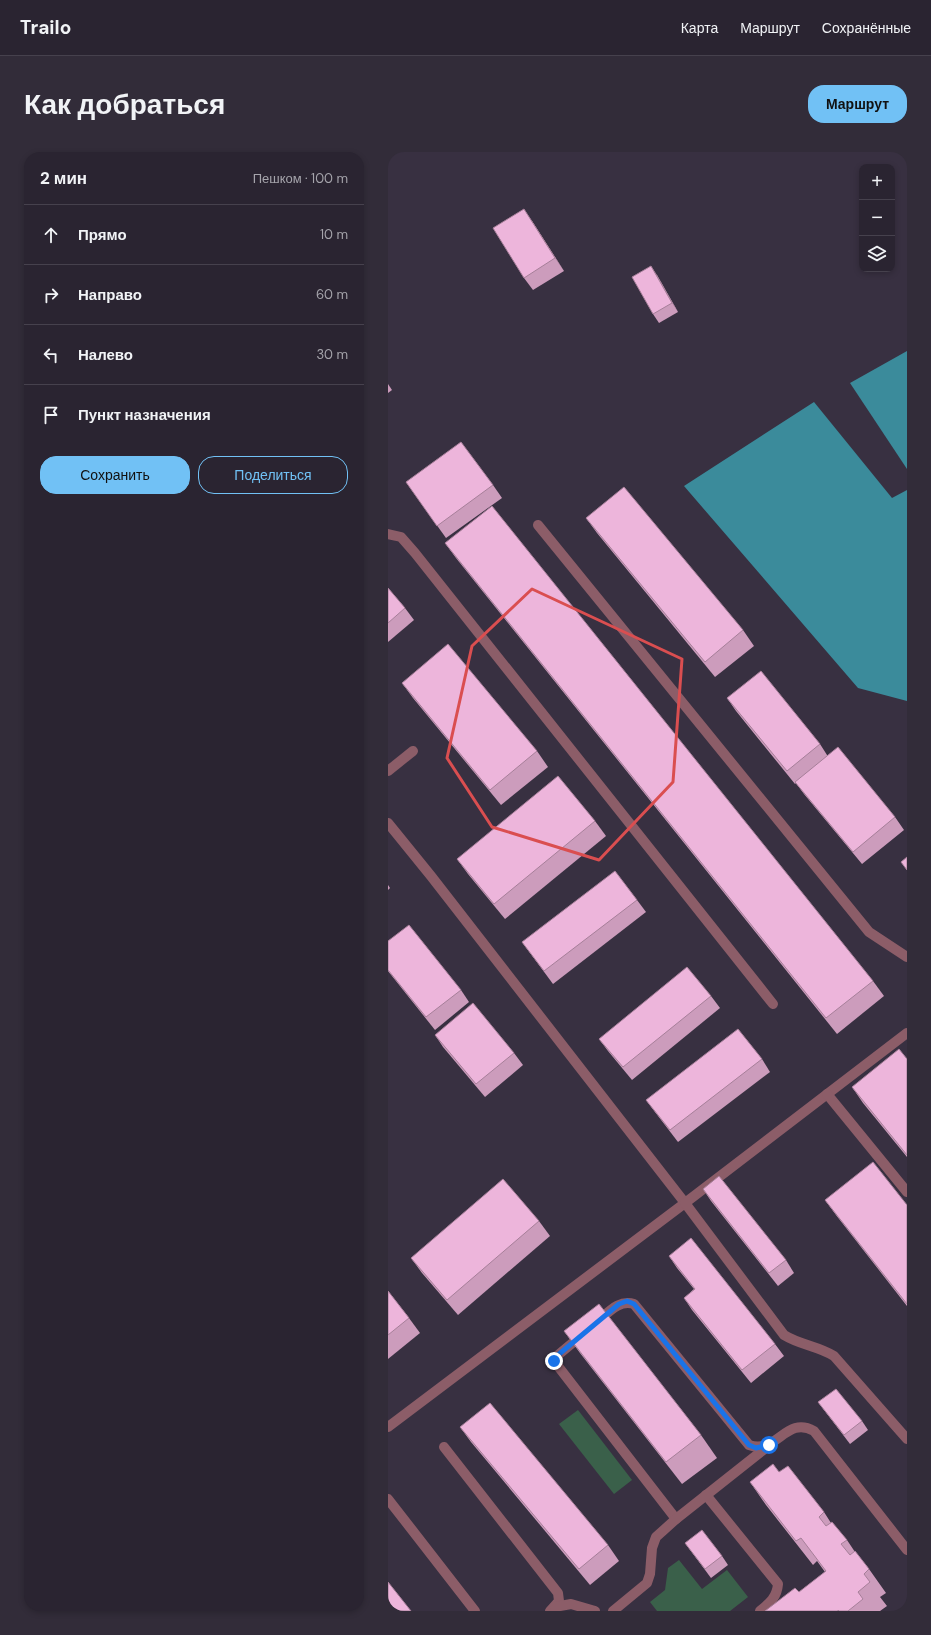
<!DOCTYPE html>
<html lang="ru">
<head>
<meta charset="utf-8">
<style>
	body { margin:0; font-family:"DM Sans",sans-serif; background:#322c39; color:#f1f3f6 }
	.controls { position:absolute; right:12px; top:12px; display:grid; overflow:hidden; border-radius:8px; box-shadow:0 2px 6px #0003 }
	.controls button { width:36px; height:36px; display:grid; place-items:center; padding:0; border:0; border-bottom:1px solid #46414d; background:#2a2431; color:#f1f3f6; font:20px sans-serif }
	.stop { position:absolute; width:12px; height:12px; margin:-9px; border:3px solid #1a73e8; border-radius:50%; background:#fff }
	.stop.end { background:#1a73e8; border-color:#fff; box-shadow:0 1px 4px #0008 }
	.list { margin:0; padding:0; list-style:none }
	h2 { display:flex; justify-content:space-between; align-items:center; height:52px; margin:0; padding:0 16px; font-size:17px }
	h2 small { font-size:13px; font-weight:400; color:#a5a4ab }
	.list li { display:grid; grid-template-columns:26px 1fr auto; gap:12px; align-items:center; box-sizing:border-box; height:60px; padding:0 16px; border-top:1px solid #46414d }
	.list b { display:block; font-size:15px; white-space:nowrap }
	.list em { font-size:13px; font-style:normal; color:#a5a4ab }
	.actions { display:flex; gap:8px; padding:12px 16px }
	.actions a { flex:1; padding:9px 0; border:1px solid #71c1f5; border-radius:16px; text-align:center; font-size:14px; color:#71c1f5 }
	.actions .main { background:#71c1f5; color:#111 }
	.icon { flex:none; width:22px; height:22px; fill:none; stroke:currentColor; stroke-width:2; stroke-linecap:round; stroke-linejoin:round }
	.map { position:relative; flex:none; width:519px; height:1459px; overflow:hidden; border-radius:16px }
	header { display:flex; align-items:center; gap:24px; box-sizing:border-box; height:56px; padding:0 20px; background:#2a2431; border-bottom:1px solid #46414d }
	header strong { font-size:19px }
	nav { display:flex; gap:22px; margin-inline-start:auto; font-size:14px }
	.intro { display:flex; align-items:center; justify-content:space-between; box-sizing:border-box; height:96px; padding:0 24px }
	h1 { margin:0; font-size:28px }
	.button { padding:10px 18px; border-radius:16px; background:#71c1f5; color:#111; font-size:14px; font-weight:700 }
	main { display:flex; gap:24px; padding:0 24px }
	aside { flex:1; background:#2a2431; border-radius:16px; box-shadow:0 2px 6px #0003 }
	.map>svg:first-child { display:block }
	.green { fill:#3a604a }
	.water { fill:#3b8b9b }
	.lines { fill:none; stroke-linecap:round; stroke-linejoin:round }
	.minor { stroke:#8c5d68; stroke-width:10 }
	.wall { fill:#cc9cbc }
	.shaded-wall { fill:#a67f99 }
	.building { fill:#edb5db; stroke:#a67f99 }
	.route { stroke:#1a73e8; stroke-width:5 }
	.marked { fill:none; stroke:#da4e50; stroke-width:3; stroke-linejoin:round }
</style>
</head>
<body>
<header>
<strong>Trailo</strong>
<nav><a>Карта</a><a>Маршрут</a><a>Сохранённые</a></nav>
</header>
<div class="intro"><h1>Как добраться</h1><a class="button">Маршрут</a></div>
<main>
<aside>
<h2>2 мин<small>Пешком · 100 m</small></h2>
<ul class="list">
<li><svg class="icon" aria-label="ahead" viewBox="0 0 24 24"><path d="M12 20V5M6 11l6-6 6 6"/></svg><div><b>Прямо</b></div><em>10 m</em></li>
<li><svg class="icon" aria-label="right" viewBox="0 0 24 24"><path d="M7 20v-9h11M14 6l5 5-5 5"/></svg><div><b>Направо</b></div><em>60 m</em></li>
<li><svg class="icon" aria-label="left" viewBox="0 0 24 24"><path d="M17 20v-9H6M10 6l-5 5 5 5"/></svg><div><b>Налево</b></div><em>30 m</em></li>
<li><svg class="icon" aria-label="arrive" viewBox="0 0 24 24"><path d="M6 21V4h12l-3 4 3 4H6"/></svg><div><b>Пункт назначения</b></div></li>
</ul>
<div class="actions"><a class="main">Сохранить</a><a>Поделиться</a></div>
</aside>
<div class="map">
<svg width="519" height="1459" viewBox="0 0 519 1459">
	<rect width="100%" height="100%" fill="#383041"/>
	<g class="green">
		<path d="M 190,1258 L 244,1328 L 226,1342 L 171,1272 Z"/>
		<path d="M 291,1408 L 314,1437 L 339,1418 L 360,1445 L 342,1459 L 269,1459 L 262,1450 L 277,1438 L 280,1416 Z"/>
	</g>
	<g class="water">
		<path d="M 519,199 L 519,317 L 462,231 Z"/>
		<path d="M 426,250 L 504,346 L 519,338 L 519,549 L 470,536 L 296,334 Z"/>
	</g>
	<g class="lines">
		<g class="minor">
			<path d="M 150,373 L 481,780 L 519,805"/>
			<path d="M 0,382 L 13,385 L 27,401 L 385,852"/>
			<path d="M 0,619 L 25,599"/>
			<path d="M 0,671 L 43,724 L 297,1051 L 0,1275"/>
			<path d="M 519,881 L 297,1051 L 396,1183 C 412,1193 430,1194 446,1204 L 519,1287"/>
			<path d="M 439,942 L 519,1040"/>
			<path d="M 209,1170 C 220,1161 231,1147 246,1152 L 361,1293 C 389,1303 398,1263 426,1279 L 519,1398"/>
			<path d="M 194,1183 L 170,1203 L 166,1209 L 288,1367"/>
			<path d="M 56,1295 L 170,1441 L 171,1449 L 162,1459"/>
			<path d="M 318,1343 L 390,1432 C 389,1445 382,1451 372,1459"/>
			<path d="M 0,1347 L 87,1459"/>
			<path d="M 167,1455 L 183,1452 L 207,1459"/>
			<path d="M 225,1459 L 259,1431 L 262,1422 L 264,1396 L 268,1385 L 288,1367 L 379,1295"/>
		</g>
	</g>
	<g class="wall">
		<path d="M 144,69 L 176,119 L 145,138 L 136,126 Z"/>
		<path d="M 269,123 L 290,160 L 271,171 L 265,162 Z"/>
		<path d="M 0,232 L 4,238 L 0,241 Z"/>
		<path d="M 18,330 L 105,333 L 114,346 L 58,386 Z"/>
		<path d="M 198,366 L 355,478 L 366,494 L 327,525 L 209,381 Z"/>
		<path d="M 57,391 L 485,829 L 496,844 L 449,882 L 68,406 Z"/>
		<path d="M 0,436 L 17,456 L 26,468 L 0,490 Z"/>
		<path d="M 14,531 L 149,599 L 160,615 L 113,653 L 25,546 Z"/>
		<path d="M 339,546 L 432,592 L 439,603 L 507,665 L 516,678 L 474,712 L 416,642 L 408,631 L 407,632 L 348,559 Z"/>
		<path d="M 207,669 L 218,684 L 117,767 L 80,722 L 69,707 Z"/>
		<path d="M 0,733 L 2,736 L 0,738 Z"/>
		<path d="M 249,748 L 258,760 L 165,832 L 134,790 Z"/>
		<path d="M 0,789 L 73,838 L 81,850 L 47,878 L 0,819 Z"/>
		<path d="M 323,844 L 332,856 L 244,928 L 220,899 L 211,887 Z"/>
		<path d="M 47,883 L 126,901 L 135,913 L 97,945 L 55,895 Z"/>
		<path d="M 374,907 L 382,920 L 290,990 L 267,960 L 258,948 Z"/>
		<path d="M 519,907 L 519,1005 L 475,951 L 464,935 Z"/>
		<path d="M 315,1037 L 398,1108 L 406,1121 L 390,1134 L 323,1049 Z"/>
		<path d="M 437,1048 L 519,1053 L 519,1154 L 448,1063 Z"/>
		<path d="M 151,1069 L 162,1084 L 70,1163 L 34,1121 L 23,1106 Z"/>
		<path d="M 281,1104 L 387,1192 L 396,1204 L 363,1231 L 304,1158 L 296,1146 L 306,1137 L 289,1116 Z"/>
		<path d="M 0,1139 L 21,1166 L 32,1181 L 0,1207 Z"/>
		<path d="M 176,1179 L 313,1283 L 329,1306 L 294,1332 L 192,1201 Z"/>
		<path d="M 430,1250 L 474,1269 L 480,1278 L 462,1292 Z"/>
		<path d="M 72,1275 L 220,1393 L 231,1409 L 202,1433 L 83,1290 Z"/>
		<path d="M 391,1320 L 436,1360 L 443,1371 L 459,1388 L 467,1400 L 481,1417 L 498,1441 L 492,1445 L 499,1454 L 492,1459 L 377,1459 L 411,1440 L 437,1420 L 429,1409 L 425,1413 L 378,1353 L 362,1330 Z"/>
		<path d="M 297,1391 L 334,1404 L 340,1413 L 323,1426 Z"/>
	</g>
	<g class="shaded-wall">
		<path d="M 136,57 L 144,69 L 176,119 L 167,106 Z"/>
		<path d="M 263,114 L 269,123 L 290,160 L 284,151 Z"/>
	</g>
	<g class="building">
		<path d="M 136,57 L 167,106 L 136,126 L 105,76 Z"/>
		<path d="M 263,114 L 284,151 L 265,162 L 244,125 Z"/>
		<path d="M 73,290 L 105,333 L 49,374 L 18,330 Z"/>
		<path d="M 236,335 L 355,478 L 317,510 L 198,366 Z"/>
		<path d="M 104,354 L 485,829 L 438,866 L 57,391 Z"/>
		<path d="M 0,436 L 17,456 L 0,471 Z"/>
		<path d="M 60,492 L 149,599 L 102,638 L 14,531 Z"/>
		<path d="M 373,519 L 432,592 L 399,619 L 339,546 Z"/>
		<path d="M 450,595 L 507,665 L 465,700 L 407,630 Z"/>
		<path d="M 170,624 L 207,669 L 106,752 L 69,707 Z"/>
		<path d="M 519,705 L 519,718 L 513,710 Z"/>
		<path d="M 227,719 L 249,748 L 156,819 L 134,790 Z"/>
		<path d="M 21,773 L 73,838 L 38,865 L 0,818 L 0,789 Z"/>
		<path d="M 299,815 L 323,844 L 235,915 L 211,887 Z"/>
		<path d="M 85,851 L 126,901 L 88,932 L 47,883 Z"/>
		<path d="M 350,877 L 374,907 L 282,978 L 258,948 Z"/>
		<path d="M 511,897 L 519,907 L 519,1003 L 464,935 Z"/>
		<path d="M 485,1010 L 519,1053 L 519,1152 L 437,1048 Z"/>
		<path d="M 331,1024 L 398,1108 L 381,1121 L 315,1037 Z"/>
		<path d="M 115,1027 L 151,1069 L 59,1148 L 23,1106 Z"/>
		<path d="M 303,1086 L 387,1192 L 354,1218 L 296,1146 L 307,1137 L 281,1104 Z"/>
		<path d="M 0,1139 L 21,1166 L 0,1183 Z"/>
		<path d="M 211,1152 L 313,1283 L 278,1310 L 176,1179 Z"/>
		<path d="M 448,1237 L 474,1269 L 456,1283 L 430,1250 Z"/>
		<path d="M 102,1251 L 220,1393 L 191,1417 L 72,1275 Z"/>
		<path d="M 385,1312 L 391,1320 L 400,1314 L 436,1360 L 431,1365 L 438,1374 L 444,1370 L 459,1388 L 453,1392 L 462,1403 L 467,1399 L 481,1417 L 476,1422 L 482,1430 L 470,1440 L 475,1447 L 460,1459 L 451,1459 L 450,1458 L 450,1459 L 377,1459 L 407,1436 L 411,1440 L 438,1419 L 413,1386 L 408,1389 L 362,1330 Z"/>
		<path d="M 314,1378 L 334,1404 L 317,1417 L 297,1391 Z"/>
		<path d="M 0,1430 L 23,1459 L 0,1459 Z"/>
	</g>
	<g class="lines">
		<path class="route" d="M 166,1209 L 170,1203 L 231,1152 L 239,1149 L 246,1152 L 361,1293 L 368,1296 L 381,1293"/>
	</g>
	<path class="marked" d="M 144,437 L 294,507 L 285,630 L 211,708 L 104,675 L 59,606 L 84,494 Z"/>
</svg>
<div class="controls">
<button>+</button>
<button>−</button>
<button><svg class="icon" aria-label="layers" viewBox="0 0 24 24"><path d="M12 4l9 5-9 5-9-5zM3 14l9 5 9-5"/></svg></button>
</div>
<div class="stop" style="left:381px;top:1293px"></div>
<div class="stop end" style="left:166px;top:1209px"></div>
</div>
</main>
</body>
</html>
